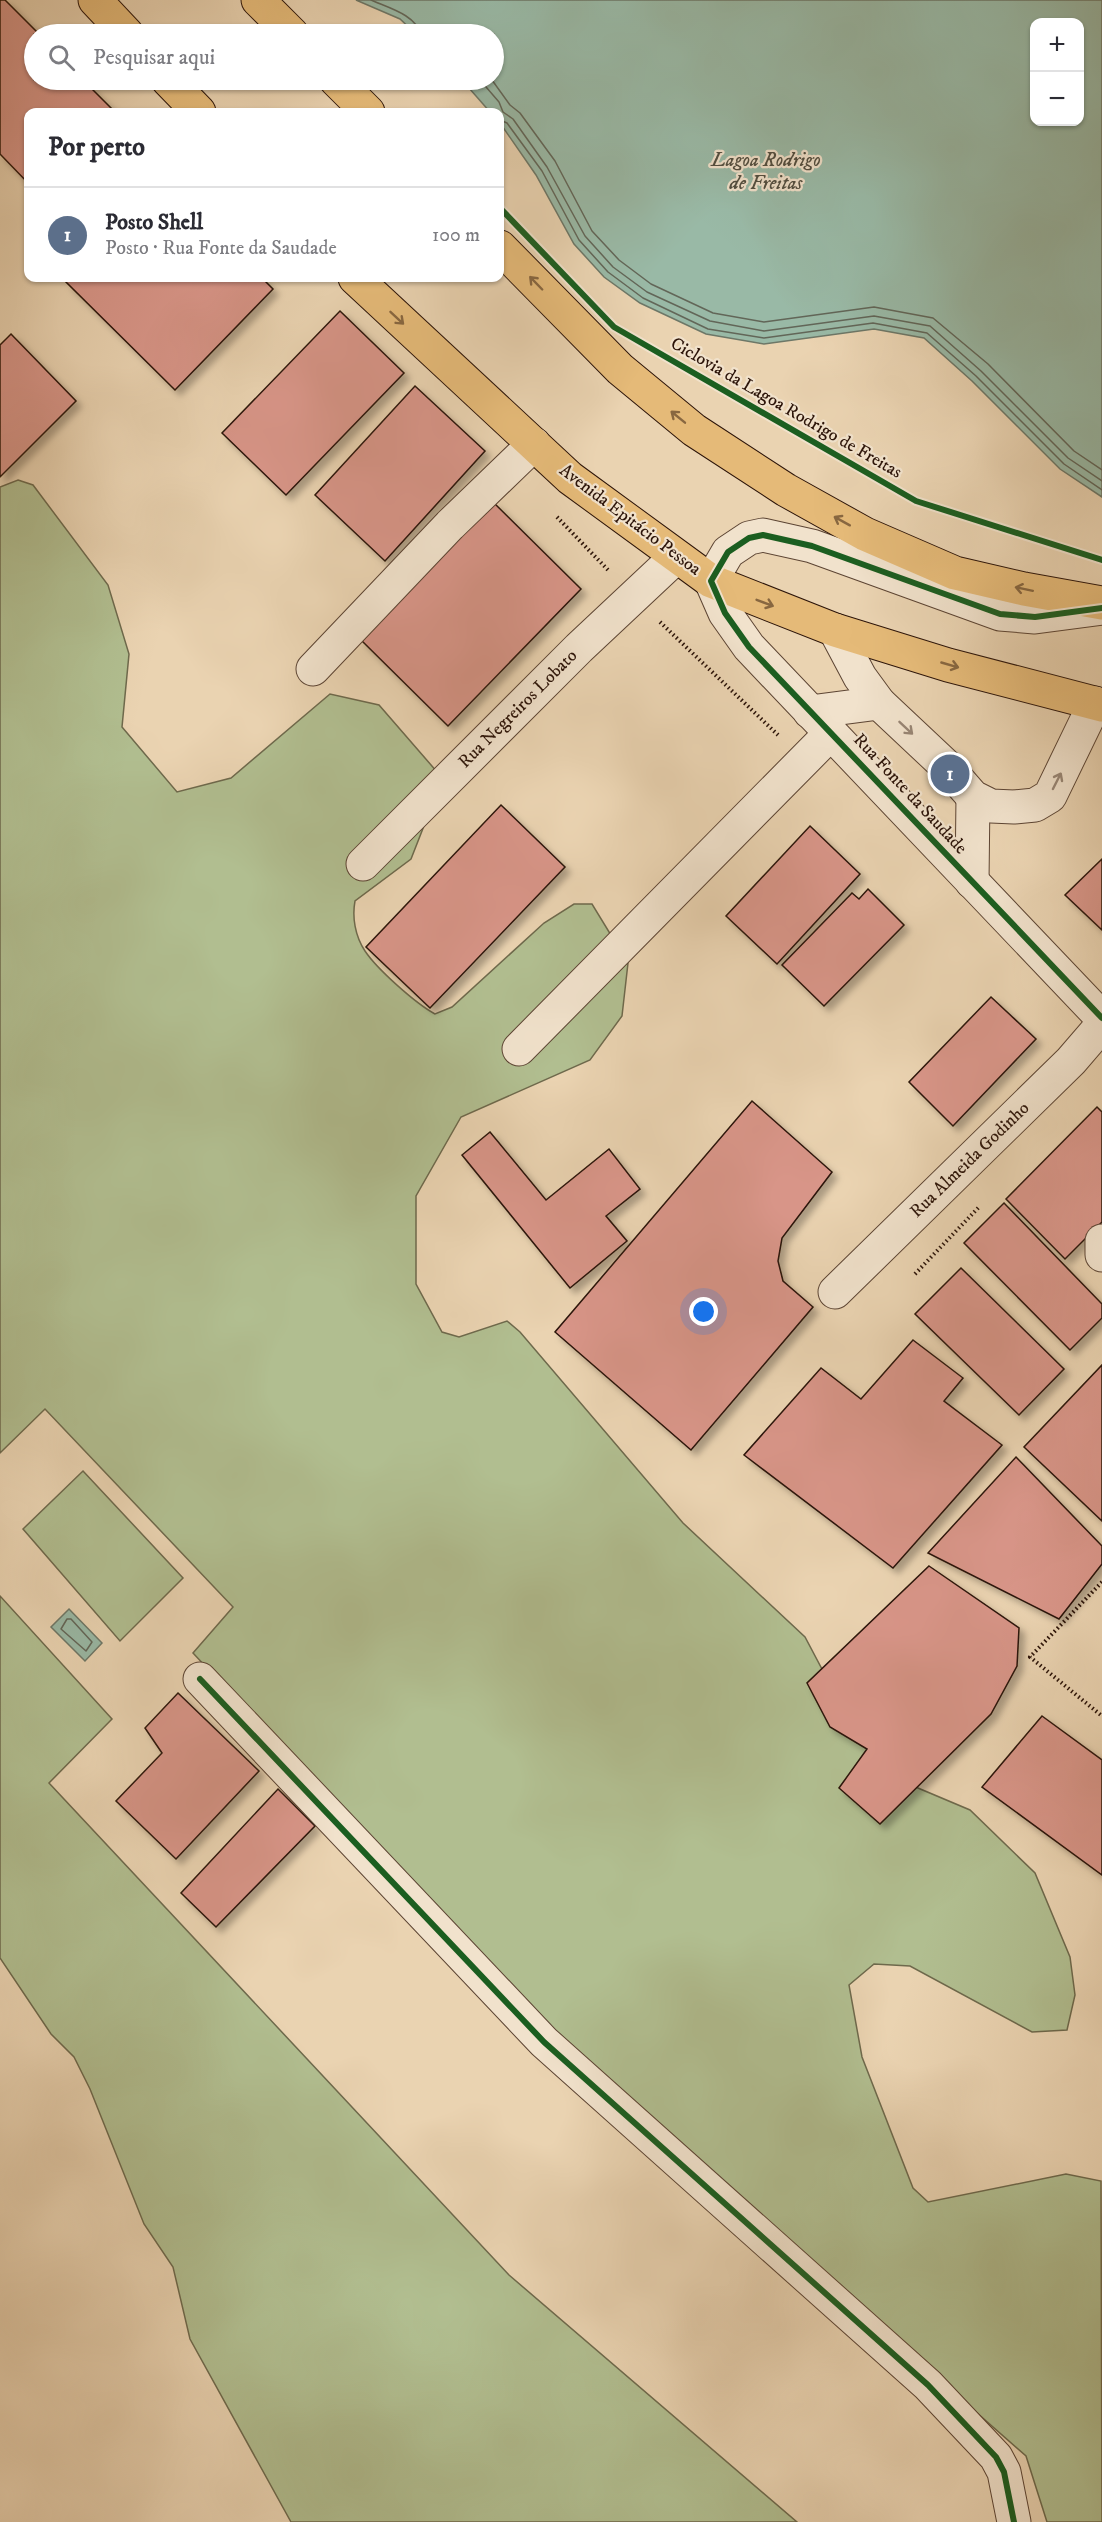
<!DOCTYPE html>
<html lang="pt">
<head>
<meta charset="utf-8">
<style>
	body { margin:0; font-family:"IM FELL DW Pica",serif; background:#f2f2f3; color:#2b2b33 }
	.controls { position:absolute; right:18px; top:18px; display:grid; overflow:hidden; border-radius:12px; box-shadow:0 2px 4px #0004 }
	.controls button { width:54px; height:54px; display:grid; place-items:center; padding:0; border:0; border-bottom:2px solid #e1e1e2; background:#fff; color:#2b2b33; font:30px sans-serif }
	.you { position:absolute; left:704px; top:1312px; width:21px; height:21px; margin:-15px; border:4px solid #fff; border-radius:50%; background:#1a73e8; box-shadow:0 0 0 9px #1a73e833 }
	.badge { display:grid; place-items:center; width:39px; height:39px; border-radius:50%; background:#1a73e8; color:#fff; font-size:20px; font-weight:700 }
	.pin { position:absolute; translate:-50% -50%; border:3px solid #fff; box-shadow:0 2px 6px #0006 }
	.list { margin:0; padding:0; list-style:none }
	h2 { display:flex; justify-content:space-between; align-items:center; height:78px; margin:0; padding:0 24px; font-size:26px }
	h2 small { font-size:20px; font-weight:400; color:#7c7c81 }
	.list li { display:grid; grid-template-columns:39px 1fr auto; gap:18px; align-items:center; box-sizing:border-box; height:96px; padding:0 24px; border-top:2px solid #e1e1e2 }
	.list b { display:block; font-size:22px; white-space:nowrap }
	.list p { margin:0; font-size:20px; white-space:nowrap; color:#7c7c81 }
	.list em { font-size:20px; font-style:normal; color:#7c7c81 }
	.icon { flex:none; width:33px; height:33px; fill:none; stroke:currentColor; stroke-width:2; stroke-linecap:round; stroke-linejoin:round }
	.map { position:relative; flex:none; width:1102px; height:2522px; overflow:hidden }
	.search { position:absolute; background:#fff; box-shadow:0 2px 4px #0004; left:24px; top:24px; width:480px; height:66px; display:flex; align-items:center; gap:15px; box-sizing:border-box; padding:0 21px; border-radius:33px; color:#7c7c81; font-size:22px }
	.panel { position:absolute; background:#fff; box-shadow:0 2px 4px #0004; left:24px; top:108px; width:480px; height:174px; border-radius:12px }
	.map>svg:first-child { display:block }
	.green { fill:#b1be90; stroke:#6e694c; stroke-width:1.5 }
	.water { fill:#99b9a6; stroke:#6d7767; stroke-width:1.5; fill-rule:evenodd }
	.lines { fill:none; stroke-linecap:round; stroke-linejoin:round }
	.shore { stroke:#626658; stroke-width:1.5 }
	.building { fill:#d89588; stroke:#2c1409; stroke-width:1.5; filter:url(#shadow) }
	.minor-casing { stroke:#5c4433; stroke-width:35 }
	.highway-casing { stroke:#2c1409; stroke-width:35 }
	.path { stroke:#2c1409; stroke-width:4; stroke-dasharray:1.5 3; stroke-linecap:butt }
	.minor { stroke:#f1e2cc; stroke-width:33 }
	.highway { stroke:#e5ba78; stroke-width:33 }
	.cycleway-casing { stroke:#f1e2cc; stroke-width:10 }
	.cycleway { stroke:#1b5e20; stroke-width:6 }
	.oneway { stroke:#886740 }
	.oneway2 { stroke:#988574 }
	.labels { text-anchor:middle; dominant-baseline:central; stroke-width:4.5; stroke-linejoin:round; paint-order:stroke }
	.street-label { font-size:18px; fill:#2c1409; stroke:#f1e2cc }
	.water-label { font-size:20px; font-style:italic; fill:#524e40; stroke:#f1e2cc }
</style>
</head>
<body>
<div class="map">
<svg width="1102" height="2522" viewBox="0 0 1102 2522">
	<defs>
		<filter id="shadow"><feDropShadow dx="5.5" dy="5.5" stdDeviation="3" flood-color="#0004"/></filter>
	</defs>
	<rect width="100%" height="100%" fill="#ead3b1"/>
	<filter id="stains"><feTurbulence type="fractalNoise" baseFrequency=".00333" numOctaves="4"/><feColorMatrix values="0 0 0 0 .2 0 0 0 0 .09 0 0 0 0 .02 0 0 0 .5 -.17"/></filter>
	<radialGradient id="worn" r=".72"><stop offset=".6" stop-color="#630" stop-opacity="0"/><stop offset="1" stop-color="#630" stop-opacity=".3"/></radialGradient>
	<g class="green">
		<path d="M 18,480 L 33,485 L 108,585 L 129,654 L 122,727 L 177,792 L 231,778 L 330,694 L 379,705 L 438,773 L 438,790 L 411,859 L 355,901 C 352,917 355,936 365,951 C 377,969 415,1003 435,1014 L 452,1007 L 544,923 L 574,904 L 592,904 L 628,963 L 622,1016 L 590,1060 L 461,1117 L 416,1196 L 416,1284 L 442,1332 L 459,1337 L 507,1321 L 520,1332 L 683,1523 L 805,1637 L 841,1705 L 918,1788 L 970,1810 L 1035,1873 L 1070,1957 L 1075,1995 L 1067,2030 L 1032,2032 L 910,1966 L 874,1964 L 849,1985 L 862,2057 L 913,2188 L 928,2202 L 1066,2174 L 1101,2181 L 1102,2522 L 1047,2522 L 1026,2456 L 555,2042 L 193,1653 L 233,1607 L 45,1409 L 0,1453 L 0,487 Z"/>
		<path d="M 83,1471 L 183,1578 L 120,1641 L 23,1529 Z"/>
		<path d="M 0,1596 L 112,1719 L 49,1783 L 509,2275 L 797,2522 L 291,2522 L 190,2339 L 173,2267 L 144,2224 L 90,2089 L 74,2057 L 51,2034 L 0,1958 Z"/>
	</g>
	<g class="water">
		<path d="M 356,0 L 1102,0 L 1102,497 L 1060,469 L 972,381 L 924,338 L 874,329 L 764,344 L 706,334 L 640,303 L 604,277 L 574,244 L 536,175 L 500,123 L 500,112 L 490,112 L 462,80 L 494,80 L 494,34 L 416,34 L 400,19 ZM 1034,22 L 1080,22 L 1080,122 L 1034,122 Z"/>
		<path d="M 69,1609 L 102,1643 L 85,1661 L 51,1627 Z"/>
	</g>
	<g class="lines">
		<g class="shore">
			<path d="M 371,0 C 386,7 417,15 420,34"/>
			<path d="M 480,80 L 499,102 L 503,112 L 513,119 L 547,167 L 585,236 L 613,267 L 647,292 L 710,321 L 764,331 L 874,316 L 930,326 L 981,371 L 1068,458 L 1102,481"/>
			<path d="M 492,80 L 510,105 L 520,113 L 555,161 L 592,231 L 619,260 L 651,284 L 713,313 L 764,322 L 874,307 L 933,318 L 988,364 L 1074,451 L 1102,470"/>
			<path d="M 500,120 L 507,123 L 542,171 L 579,240 L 608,272 L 643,298 L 708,329 L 764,338 L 873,323 L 927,333 L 976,376 L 1064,464 L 1102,490"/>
			<path d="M 67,1619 L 71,1619 L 92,1642 L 86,1651 L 61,1629 Z"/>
		</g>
	</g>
	<g class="building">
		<path d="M 0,0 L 5,0 L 39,34 L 34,34 L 34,80 L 83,80 L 114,111 L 28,112 L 28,183 L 0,154 Z"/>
		<path d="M 71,278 L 262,278 L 273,289 L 175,390 L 66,282 Z"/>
		<path d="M 340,311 L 404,373 L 286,495 L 222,433 Z"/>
		<path d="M 11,334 L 76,401 L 0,477 L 0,345 Z"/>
		<path d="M 415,386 L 485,451 L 385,561 L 315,495 Z"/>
		<path d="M 493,502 L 581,589 L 448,726 L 360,639 Z"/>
		<path d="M 501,805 L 565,867 L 430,1008 L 366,947 Z"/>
		<path d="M 810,826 L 860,874 L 777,964 L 726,916 Z"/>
		<path d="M 1102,859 L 1102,930 L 1065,895 Z"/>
		<path d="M 868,889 L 904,925 L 824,1006 L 782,965 L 852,893 L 859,899 Z"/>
		<path d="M 991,997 L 1036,1039 L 953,1126 L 909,1082 Z"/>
		<path d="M 752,1101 L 832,1172 L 782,1238 L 778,1261 L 783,1281 L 813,1307 L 691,1450 L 555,1332 Z"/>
		<path d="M 1097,1107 L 1102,1112 L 1102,1222 L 1065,1259 L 1006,1199 Z"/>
		<path d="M 490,1132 L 546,1200 L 609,1149 L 640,1189 L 606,1216 L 627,1241 L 570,1288 L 462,1155 Z"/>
		<path d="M 1004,1203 L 1102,1304 L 1102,1318 L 1070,1350 L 964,1243 Z"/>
		<path d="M 961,1268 L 1064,1369 L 1019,1415 L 915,1314 Z"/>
		<path d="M 913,1340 L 963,1378 L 944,1401 L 1002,1445 L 893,1568 L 744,1455 L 821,1368 L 861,1399 Z"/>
		<path d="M 1102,1365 L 1102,1521 L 1024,1447 Z"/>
		<path d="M 1016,1457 L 1102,1546 L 1102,1564 L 1059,1619 L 928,1553 Z"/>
		<path d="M 929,1566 L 1019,1628 L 1017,1666 L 991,1714 L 880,1824 L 839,1788 L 867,1749 L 830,1727 L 807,1683 Z"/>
		<path d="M 178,1693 L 259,1771 L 176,1859 L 116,1801 L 162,1753 L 145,1728 Z"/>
		<path d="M 1042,1716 L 1102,1760 L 1102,1875 L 982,1787 Z"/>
		<path d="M 278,1789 L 315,1826 L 216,1927 L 181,1893 Z"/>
	</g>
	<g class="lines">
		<g class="minor-casing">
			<g id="minor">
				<path d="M 1102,608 L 1035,617 L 1000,614 L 812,546 L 763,535 L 749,538 L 728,552 L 711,581 L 725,613 L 749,647 L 1102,1018"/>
				<path d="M 835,630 L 860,677 L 879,703 L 945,765 L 973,797 L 991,806 L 1014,807 L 1035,805 L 1050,796 L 1095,703"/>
				<path d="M 313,669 L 450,525 L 534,444"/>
				<path d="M 810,712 L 879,703"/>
				<path d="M 363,864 L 579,648 L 676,557"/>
				<path d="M 972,882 L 973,797"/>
				<path d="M 519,1049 L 831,733"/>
				<path d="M 1102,1241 L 1102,1255"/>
				<path d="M 835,1292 L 1071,1061 L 1102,1025"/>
				<path d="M 200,1679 L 544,2042 L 928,2385 L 996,2457 L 1004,2472 L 1014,2522"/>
			</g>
		</g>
		<g class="highway-casing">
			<g id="highway">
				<path d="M 95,0 L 127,34"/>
				<path d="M 258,0 L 292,34"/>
				<path d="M 168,80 L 199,112"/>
				<path d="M 336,80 L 368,112"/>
				<path d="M 500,247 L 620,369 L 694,430 L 786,490 L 865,534 L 955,573 L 1024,589 L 1102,603"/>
				<path d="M 355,278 L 570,478 L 711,581 L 835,630 L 948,665 L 1102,705"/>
			</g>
		</g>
		<g class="path">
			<path d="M 669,358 L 916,501 L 1102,560"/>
			<path d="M 557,517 L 608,570"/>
			<path d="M 660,622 L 778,735"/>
			<path d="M 915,1274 L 980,1206"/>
			<path d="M 1102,1582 L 1030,1657 L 1102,1716"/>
		</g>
		<use href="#minor" class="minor"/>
		<use href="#highway" class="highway"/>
		<g class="cycleway-casing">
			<g id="cycleway">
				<path d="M 500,208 L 614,327 L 916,501 L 1102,560"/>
				<path d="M 1102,608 L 1035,617 L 1000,614 L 812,546 L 763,535 L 749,538 L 728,552 L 711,581 L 725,613 L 749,647 L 1102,1018"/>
				<path d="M 200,1679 L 544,2042 L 928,2385 L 996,2457 L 1004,2472 L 1014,2522"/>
			</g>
		</g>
		<use href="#cycleway" class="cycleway"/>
	</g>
	<defs><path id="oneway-shaft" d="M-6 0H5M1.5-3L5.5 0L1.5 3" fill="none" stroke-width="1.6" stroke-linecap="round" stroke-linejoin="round" transform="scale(1.5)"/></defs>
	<g class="oneway">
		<use href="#oneway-shaft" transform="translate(536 283) rotate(-134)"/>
		<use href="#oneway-shaft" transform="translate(397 318) rotate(43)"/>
		<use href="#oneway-shaft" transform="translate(678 417) rotate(-141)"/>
		<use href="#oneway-shaft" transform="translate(842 521) rotate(-151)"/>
		<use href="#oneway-shaft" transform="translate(1024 589) rotate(-168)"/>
		<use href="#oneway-shaft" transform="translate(765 603) rotate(21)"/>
		<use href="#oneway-shaft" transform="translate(950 665) rotate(16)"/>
	</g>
	<g class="oneway2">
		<use href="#oneway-shaft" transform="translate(906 728) rotate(43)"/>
		<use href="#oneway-shaft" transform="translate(1057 781) rotate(-63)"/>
	</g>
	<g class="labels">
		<g class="street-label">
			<text transform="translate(786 408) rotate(30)">Ciclovia da Lagoa Rodrigo de Freitas</text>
			<text transform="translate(630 520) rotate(37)">Avenida Epitácio Pessoa</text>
			<text transform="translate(518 709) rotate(-45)">Rua Negreiros Lobato</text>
			<text transform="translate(910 794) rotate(47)">Rua Fonte da Saudade</text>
			<text transform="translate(970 1160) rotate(-44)">Rua Almeida Godinho</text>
		</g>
		<g class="water-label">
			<text x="766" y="160">Lagoa Rodrigo<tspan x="766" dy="23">de Freitas</tspan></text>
		</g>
	</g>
	<rect width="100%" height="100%" filter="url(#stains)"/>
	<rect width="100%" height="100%" fill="url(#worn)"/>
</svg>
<div class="controls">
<button>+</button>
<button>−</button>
</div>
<div class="you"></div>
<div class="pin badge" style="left:950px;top:774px;background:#5c6f8a">1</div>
<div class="search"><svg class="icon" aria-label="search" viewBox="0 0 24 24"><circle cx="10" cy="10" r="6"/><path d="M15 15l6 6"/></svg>Pesquisar aqui</div>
<section class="panel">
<h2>Por perto<small></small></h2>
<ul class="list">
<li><span class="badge" style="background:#5c6f8a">1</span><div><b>Posto Shell</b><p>Posto · Rua Fonte da Saudade</p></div><em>100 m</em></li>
</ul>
</section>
</div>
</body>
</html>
